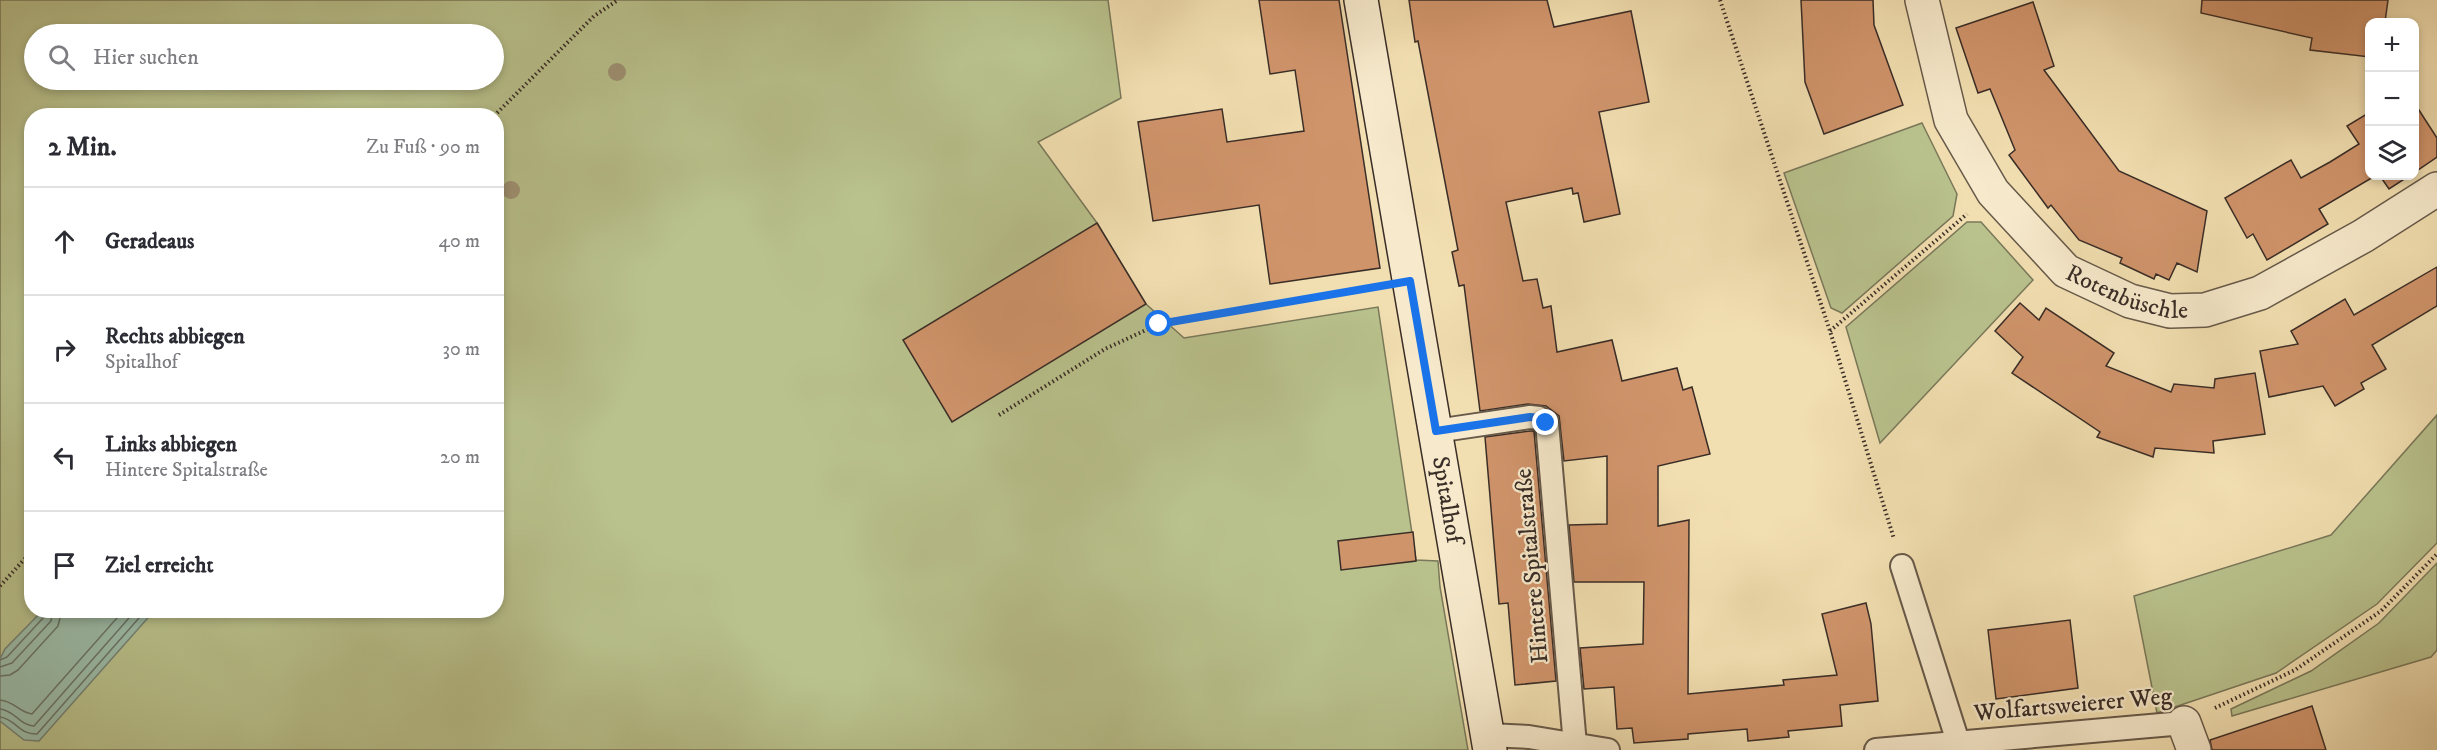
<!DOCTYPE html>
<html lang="de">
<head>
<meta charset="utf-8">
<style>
	body { margin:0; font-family:"IM FELL DW Pica",serif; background:#f2f2f3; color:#2b2b33 }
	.controls { position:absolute; right:18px; top:18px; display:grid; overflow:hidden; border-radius:12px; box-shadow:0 3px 9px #0003 }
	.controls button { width:54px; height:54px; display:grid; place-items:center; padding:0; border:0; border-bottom:2px solid #e1e1e2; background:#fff; color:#2b2b33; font:30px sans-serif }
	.stop { position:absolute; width:18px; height:18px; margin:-14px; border:4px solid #1a73e8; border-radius:50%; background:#fff }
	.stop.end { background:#1a73e8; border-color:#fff; box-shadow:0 2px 6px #0008 }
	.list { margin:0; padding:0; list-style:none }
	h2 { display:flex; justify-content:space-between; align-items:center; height:78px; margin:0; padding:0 24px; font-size:26px }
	h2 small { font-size:20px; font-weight:400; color:#7c7c81 }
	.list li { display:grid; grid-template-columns:39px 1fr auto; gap:18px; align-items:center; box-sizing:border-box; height:108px; padding:0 24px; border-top:2px solid #e1e1e2 }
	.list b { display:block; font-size:22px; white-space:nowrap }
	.list p { margin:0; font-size:20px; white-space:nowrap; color:#7c7c81 }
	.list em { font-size:20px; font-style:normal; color:#7c7c81 }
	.icon { flex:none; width:33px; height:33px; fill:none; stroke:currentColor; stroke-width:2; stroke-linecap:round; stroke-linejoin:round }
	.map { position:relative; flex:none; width:2437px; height:750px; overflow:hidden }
	.search { position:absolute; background:#fff; box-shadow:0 3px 9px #0003; left:24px; top:24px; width:480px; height:66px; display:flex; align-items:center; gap:15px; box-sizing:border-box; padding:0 21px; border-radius:33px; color:#7c7c81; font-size:22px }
	.panel { position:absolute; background:#fff; box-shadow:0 3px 9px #0003; left:24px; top:108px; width:480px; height:510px; border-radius:24px }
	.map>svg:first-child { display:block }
	.green { fill:#b9c28d; stroke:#79785a; stroke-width:1.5; fill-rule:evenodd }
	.water { fill:#9bbdaa; stroke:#748376; stroke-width:1.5 }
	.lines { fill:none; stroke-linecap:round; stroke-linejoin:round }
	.shore { stroke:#6a7568; stroke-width:1.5 }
	.building { fill:#d0946b; stroke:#392d27; stroke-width:1.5 }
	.lane-casing { stroke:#675a4a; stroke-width:26 }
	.street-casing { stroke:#675a4a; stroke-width:36 }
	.secondary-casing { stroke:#392d27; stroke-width:36 }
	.path { stroke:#392d27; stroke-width:4; stroke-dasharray:1.5 3; stroke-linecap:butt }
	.lane { stroke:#f7eacc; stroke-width:22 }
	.street { stroke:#f7eacc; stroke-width:33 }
	.secondary { stroke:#f7eacc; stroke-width:33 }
	.tree { fill:#9e9173 }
	.route { stroke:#1a73e8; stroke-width:8 }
	.labels { text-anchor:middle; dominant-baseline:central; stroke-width:4.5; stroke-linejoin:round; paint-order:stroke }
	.street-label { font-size:24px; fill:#392d27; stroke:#f7eacc }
</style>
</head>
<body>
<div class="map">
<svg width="2437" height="750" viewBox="0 0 2437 750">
	<rect width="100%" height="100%" fill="#f2dfb1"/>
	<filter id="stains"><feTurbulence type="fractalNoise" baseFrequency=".00333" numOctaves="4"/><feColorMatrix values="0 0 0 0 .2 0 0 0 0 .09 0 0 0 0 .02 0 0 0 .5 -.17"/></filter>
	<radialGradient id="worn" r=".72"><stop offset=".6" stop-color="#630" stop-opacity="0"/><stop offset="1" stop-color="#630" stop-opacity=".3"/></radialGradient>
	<g class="green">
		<path d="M 0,0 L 1108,0 L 1121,98 L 1038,142 L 1097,223 L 1146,304 L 1184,338 L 1378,307 L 1416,560 L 1438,561 L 1440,587 L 1468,750 L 0,750 ZM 34,34 L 494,34 L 494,80 L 34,80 ZM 32,116 L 496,116 L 496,610 L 32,610 Z"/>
		<path d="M 1922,123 L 1957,194 L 1953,216 L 1842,313 L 1831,308 L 1784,173 Z"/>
		<path d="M 1967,222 L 1981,222 L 2033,280 L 1880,443 L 1846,327 Z"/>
		<path d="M 2437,415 L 2437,543 L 2377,604 L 2276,673 L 2157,713 L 2134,596 L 2331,535 Z"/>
		<path d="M 2437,563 L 2437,650 L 2431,657 L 2232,716 L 2231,709 L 2311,671 L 2379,623 Z"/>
	</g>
	<path class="water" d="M 42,611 L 154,611 L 39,741 L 24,740 L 0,721 L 0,659 L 5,649 Z"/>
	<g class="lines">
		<g class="shore">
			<path d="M 0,660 L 7,657 L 44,617 L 46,610"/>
			<path d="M 0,667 L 12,663 L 51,621 L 53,610"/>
			<path d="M 0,676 L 10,675 L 18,670 L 58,626 L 62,610"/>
			<path d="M 0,700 C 14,701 20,713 32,714 L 124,610"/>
			<path d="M 0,709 C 14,710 21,726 34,726 L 136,610"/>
			<path d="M 0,717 C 16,719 19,735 37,734 L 146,610"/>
		</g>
	</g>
	<g class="building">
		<path d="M 1259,0 L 1339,0 L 1380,268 L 1270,284 L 1259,205 L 1153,221 L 1138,122 L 1222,109 L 1227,142 L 1304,131 L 1295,70 L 1270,74 Z"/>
		<path d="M 1409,0 L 1547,0 L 1554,27 L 1631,11 L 1649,102 L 1599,112 L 1620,214 L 1584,222 L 1578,193 L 1573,194 L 1572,188 L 1506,202 L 1523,281 L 1537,279 L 1543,308 L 1551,306 L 1557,352 L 1612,340 L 1622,381 L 1677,368 L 1683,390 L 1692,387 L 1710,454 L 1658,466 L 1658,526 L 1689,520 L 1688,694 L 1784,685 L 1783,680 L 1837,675 L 1822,614 L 1866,603 L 1871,624 L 1878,701 L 1840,705 L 1842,726 L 1788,731 L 1789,737 L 1748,741 L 1747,729 L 1688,734 L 1688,739 L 1634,743 L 1632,728 L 1617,729 L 1614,687 L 1584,689 L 1580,648 L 1643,644 L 1644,582 L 1574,582 L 1569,525 L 1607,524 L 1607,456 L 1564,461 L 1559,416 L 1546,406 L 1528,404 L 1480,411 L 1464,285 L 1459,286 L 1452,252 L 1458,250 L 1418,41 L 1415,42 Z"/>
		<path d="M 1801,0 L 1873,0 L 1874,25 L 1903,105 L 1824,134 L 1805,82 Z"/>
		<path d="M 2202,0 L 2388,0 L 2385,22 L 2370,22 L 2370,57 L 2310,50 L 2312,38 L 2201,13 Z"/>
		<path d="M 2033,2 L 2054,66 L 2044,70 L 2119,171 L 2207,211 L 2197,272 L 2177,263 L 2169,280 L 2156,274 L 2154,279 L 2120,263 L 2122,258 L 2079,240 L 2051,205 L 2048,208 L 2009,155 L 2015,150 L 1990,89 L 1978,93 L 1956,28 Z"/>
		<path d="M 2415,104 L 2437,138 L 2437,157 L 2415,172 Z"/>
		<path d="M 2370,112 L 2370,176 L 2375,176 L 2319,209 L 2328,224 L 2267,260 L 2253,234 L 2247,238 L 2225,198 L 2291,160 L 2301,178 L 2330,162 L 2359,144 L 2347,126 Z"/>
		<path d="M 2380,176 L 2409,176 L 2389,189 Z"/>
		<path d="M 1097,223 L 1146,304 L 952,422 L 903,340 Z"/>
		<path d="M 2437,267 L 2437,306 L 2372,345 L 2386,369 L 2361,383 L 2364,389 L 2335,406 L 2323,386 L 2269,397 L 2260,351 L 2298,344 L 2291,331 L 2345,299 L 2354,315 Z"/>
		<path d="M 2020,303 L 2039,320 L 2046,308 L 2114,353 L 2106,366 L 2171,392 L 2174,384 L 2214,388 L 2215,379 L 2255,373 L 2265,434 L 2213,441 L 2214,453 L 2155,448 L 2153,457 L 2097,437 L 2100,432 L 2012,373 L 2023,357 L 1995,331 Z"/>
		<path d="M 1530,431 L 1534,431 L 1556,681 L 1515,685 L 1508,603 L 1499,604 L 1485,437 Z"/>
		<path d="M 1413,532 L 1416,561 L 1341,570 L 1338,541 Z"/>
		<path d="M 2070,620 L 2078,688 L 1996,699 L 1988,630 Z"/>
		<path d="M 2312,706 L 2326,750 L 2212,750 L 2210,740 Z"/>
	</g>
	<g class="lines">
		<g class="lane-casing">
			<g id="lane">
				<path d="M 1436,431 L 1530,417 L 1539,418 L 1547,423 L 1575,745"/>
				<path d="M 1902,566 L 1958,742"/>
				<path d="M 1488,735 L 1529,737 L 1608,750"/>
				<path d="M 1876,750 L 2184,723"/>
			</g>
		</g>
		<g class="street-casing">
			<g id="street">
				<path id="s1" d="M 1922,0 L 1951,120 L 1993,192 L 2066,271 L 2130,301 L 2170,311 L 2205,310 L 2260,293 L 2363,236 L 2437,189"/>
				<path d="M 2184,723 L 2194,750"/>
			</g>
		</g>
		<g class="secondary-casing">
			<g id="secondary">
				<path id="s2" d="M 1361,0 L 1490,750"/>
			</g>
		</g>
		<g class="path">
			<path d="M 1720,0 L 1830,331 L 1894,539"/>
			<path d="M 494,116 L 594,16 L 618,0"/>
			<path d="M 1830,331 L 1967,214"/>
			<path d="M 999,415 L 1105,349 L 1159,324 L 1374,287"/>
			<path d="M 0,586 L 32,551"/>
			<path d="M 2215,708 L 2295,670 L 2381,611 L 2437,554"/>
		</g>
		<use href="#lane" class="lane"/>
		<use href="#street" class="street"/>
		<use href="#secondary" class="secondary"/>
	</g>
	<g class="tree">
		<circle cx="617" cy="72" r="9"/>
		<circle cx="511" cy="190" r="9"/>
	</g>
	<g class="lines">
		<path class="route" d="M 1159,324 L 1410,281 L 1436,431 L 1530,417 L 1539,418 L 1546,423"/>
	</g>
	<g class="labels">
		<g class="street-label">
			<text stroke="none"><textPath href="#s1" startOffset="380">Rotenbüschle</textPath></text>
			<text stroke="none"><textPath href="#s2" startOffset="507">Spitalhof</textPath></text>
			<text transform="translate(1532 566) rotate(-95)">Hintere Spitalstraße</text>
			<text transform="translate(2073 705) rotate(-5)">Wolfartsweierer Weg</text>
		</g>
	</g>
	<rect width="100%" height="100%" filter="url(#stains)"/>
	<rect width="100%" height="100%" fill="url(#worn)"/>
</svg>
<div class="controls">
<button>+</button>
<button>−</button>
<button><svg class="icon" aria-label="layers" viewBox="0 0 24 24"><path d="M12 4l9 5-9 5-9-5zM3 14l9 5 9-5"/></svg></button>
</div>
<div class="stop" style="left:1159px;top:324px"></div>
<div class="stop end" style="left:1546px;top:423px"></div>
<div class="search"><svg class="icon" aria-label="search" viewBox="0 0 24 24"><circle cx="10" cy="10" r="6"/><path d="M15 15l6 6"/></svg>Hier suchen</div>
<section class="panel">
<h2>2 Min.<small>Zu Fuß · 90 m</small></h2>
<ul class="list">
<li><svg class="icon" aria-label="ahead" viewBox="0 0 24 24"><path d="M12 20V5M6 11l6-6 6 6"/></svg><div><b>Geradeaus</b></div><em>40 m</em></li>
<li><svg class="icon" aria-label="right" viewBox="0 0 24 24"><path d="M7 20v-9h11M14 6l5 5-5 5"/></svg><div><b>Rechts abbiegen</b><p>Spitalhof</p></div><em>30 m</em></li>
<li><svg class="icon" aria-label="left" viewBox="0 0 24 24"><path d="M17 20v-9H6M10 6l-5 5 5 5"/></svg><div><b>Links abbiegen</b><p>Hintere Spitalstraße</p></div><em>20 m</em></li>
<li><svg class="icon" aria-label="arrive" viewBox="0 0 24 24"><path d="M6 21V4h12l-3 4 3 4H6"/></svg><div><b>Ziel erreicht</b></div></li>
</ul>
</section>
</div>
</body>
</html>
